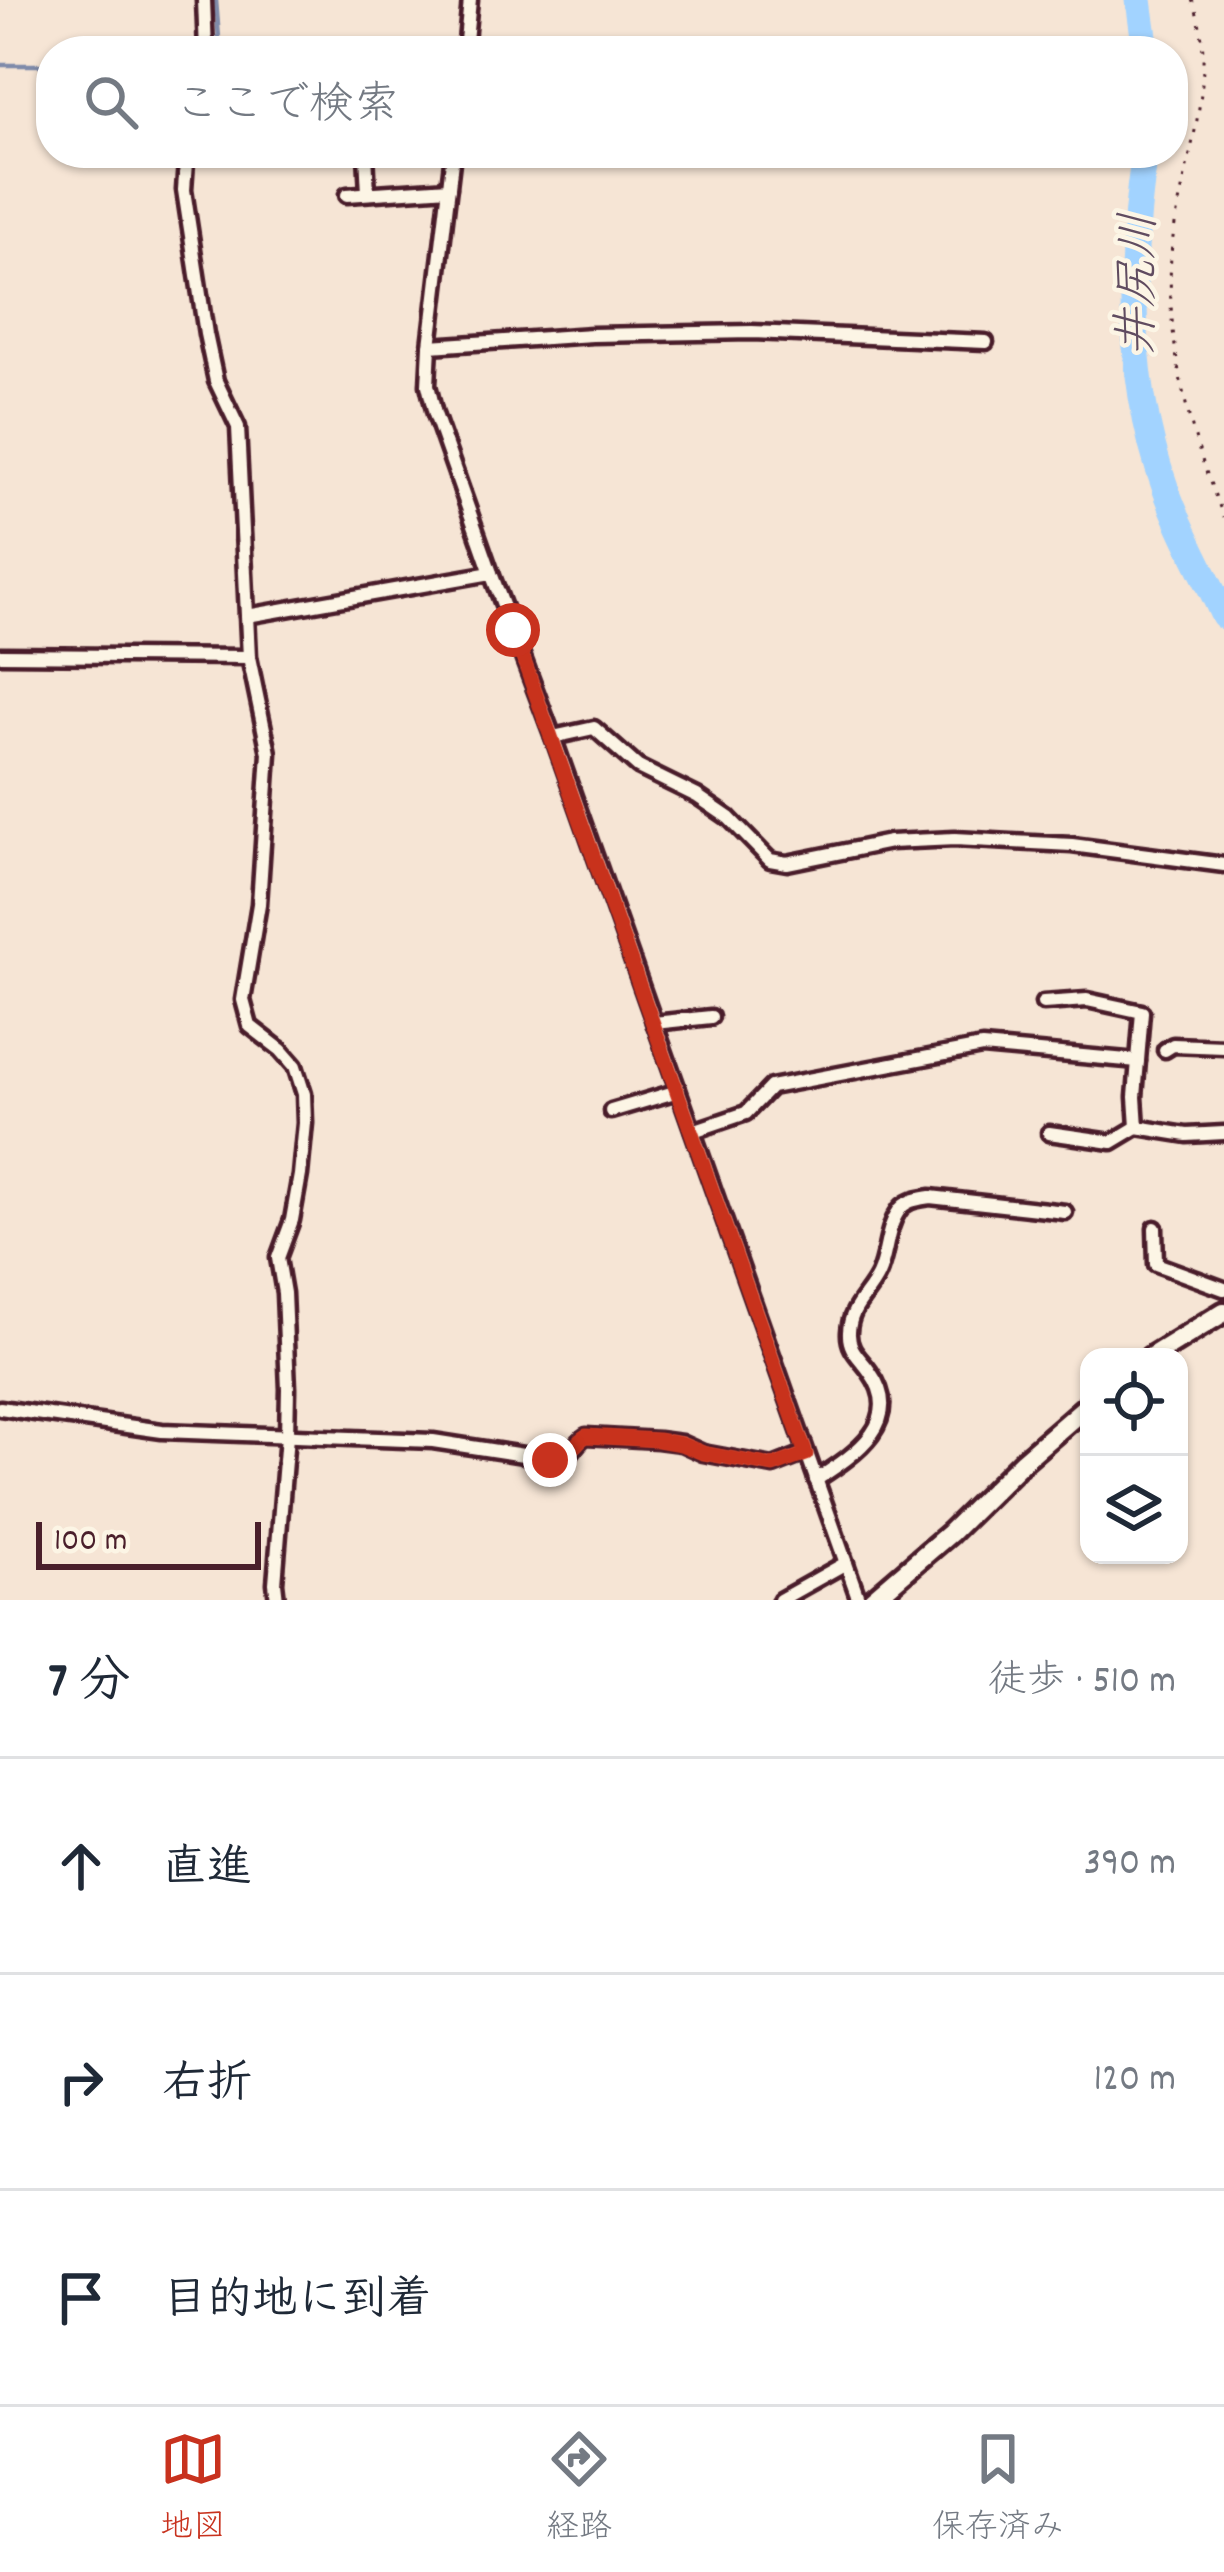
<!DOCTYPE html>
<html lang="ja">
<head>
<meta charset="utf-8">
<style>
	body { margin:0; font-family:Dekko,"Klee One",sans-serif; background:#f6f6f7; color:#1f2937 }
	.controls { position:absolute; right:36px; bottom:36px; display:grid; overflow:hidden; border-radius:24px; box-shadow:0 3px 9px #0004 }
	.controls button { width:108px; height:108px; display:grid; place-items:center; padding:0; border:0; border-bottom:3px solid #e0e1e3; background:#fff; color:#1f2937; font:60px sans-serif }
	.scale { position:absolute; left:36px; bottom:30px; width:225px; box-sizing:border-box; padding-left:12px; border:6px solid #4a1f2b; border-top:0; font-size:33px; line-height:42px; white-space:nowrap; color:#4a1f2b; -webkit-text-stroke:9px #fcf5e5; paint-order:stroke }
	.stop { position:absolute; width:36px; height:36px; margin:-27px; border:9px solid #c8321e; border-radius:50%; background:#fff }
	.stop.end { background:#c8321e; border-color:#fff; box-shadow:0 3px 12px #0008 }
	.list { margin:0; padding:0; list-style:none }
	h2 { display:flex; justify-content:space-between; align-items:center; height:156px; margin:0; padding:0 48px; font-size:51px }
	h2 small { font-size:39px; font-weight:400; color:#747a83 }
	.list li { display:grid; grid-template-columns:78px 1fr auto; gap:36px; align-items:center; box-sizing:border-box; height:216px; padding:0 48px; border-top:3px solid #e0e1e3 }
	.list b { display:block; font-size:45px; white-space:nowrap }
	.list em { font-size:39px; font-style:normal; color:#747a83 }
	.icon { flex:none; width:66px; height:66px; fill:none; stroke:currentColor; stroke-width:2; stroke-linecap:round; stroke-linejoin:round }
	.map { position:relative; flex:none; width:1224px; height:1600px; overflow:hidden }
	.search { position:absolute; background:#fff; box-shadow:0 3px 9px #0004; left:36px; right:36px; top:36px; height:132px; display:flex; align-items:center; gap:30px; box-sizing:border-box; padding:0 42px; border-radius:48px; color:#747a83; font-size:45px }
	.sheet { height:804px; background:#fff }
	nav { display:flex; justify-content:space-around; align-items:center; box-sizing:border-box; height:168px; border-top:3px solid #e0e1e3; background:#fff; font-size:33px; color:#747a83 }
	nav a { display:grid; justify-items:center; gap:6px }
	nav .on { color:#c8321e }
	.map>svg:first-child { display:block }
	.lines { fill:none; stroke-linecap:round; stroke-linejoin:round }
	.stream { stroke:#7f8baa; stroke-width:4.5 }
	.river { stroke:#a2d3ff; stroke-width:27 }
	.minor-casing { stroke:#4a1f2b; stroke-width:21 }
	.secondary-casing { stroke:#4a1f2b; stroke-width:27 }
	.path { stroke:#4a1f2b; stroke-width:3; stroke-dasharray:3 9; stroke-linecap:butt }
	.minor { stroke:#fcf5e5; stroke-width:12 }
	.secondary { stroke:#fcf5e5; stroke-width:18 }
	.route { stroke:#c8321e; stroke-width:15 }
	.labels { text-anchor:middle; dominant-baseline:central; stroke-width:9; stroke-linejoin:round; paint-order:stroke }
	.water-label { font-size:48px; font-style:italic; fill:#604c60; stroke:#fcf5e5 }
</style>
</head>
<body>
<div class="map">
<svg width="1224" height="1600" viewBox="0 0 1224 1600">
	<rect width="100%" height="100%" fill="#f6e5d5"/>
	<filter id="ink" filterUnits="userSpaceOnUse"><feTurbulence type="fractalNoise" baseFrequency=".00833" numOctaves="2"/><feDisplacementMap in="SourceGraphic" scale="24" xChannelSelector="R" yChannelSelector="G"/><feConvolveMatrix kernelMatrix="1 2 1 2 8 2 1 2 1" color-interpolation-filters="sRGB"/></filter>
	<g filter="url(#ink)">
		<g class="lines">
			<g class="stream">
				<path d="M 214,51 L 219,38 L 216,0"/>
				<path d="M 0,65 L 51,65"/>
			</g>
			<g class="river">
				<path d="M 1139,0 L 1146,51"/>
				<path d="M 1145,153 C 1128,264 1127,383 1166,490 C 1181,533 1205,574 1224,616"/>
			</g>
			<g class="minor-casing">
				<g id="minor">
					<path d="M 204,0 L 206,51"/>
					<path d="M 465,51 L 470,0"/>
					<path d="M 190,153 L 186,162 L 184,190 L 206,334 L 216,381 L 238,427 L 249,657 L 269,753 L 259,904 L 243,1000 L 250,1026 L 281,1050 L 295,1066 L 304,1094 L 305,1123 L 300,1175 L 292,1220 L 278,1258 L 284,1293 L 288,1389 L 287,1436 L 275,1583 L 277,1600"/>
					<path d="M 453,153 L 430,346 L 428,385 L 435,414 L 491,573 L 553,737 L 859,1600"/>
					<path d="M 366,154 L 368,193"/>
					<path d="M 347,195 L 449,188"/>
					<path d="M 430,346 L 592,335 L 752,332 L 986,342"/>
					<path d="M 247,616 L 491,573"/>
					<path d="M 0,655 L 249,657"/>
					<path d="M 553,737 L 594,728 L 638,767 L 697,796 L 729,818 L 770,860 L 787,863 L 890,842 L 955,839 L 1072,845 L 1224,865"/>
					<path d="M 1043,1003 L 1087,1000 L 1142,1012 L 1135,1097 L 1137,1127 L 1187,1135 L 1224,1133"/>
					<path d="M 654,1023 L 711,1017"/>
					<path d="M 1165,1050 L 1173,1045 L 1224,1047"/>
					<path d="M 611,1111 L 678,1091"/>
					<path d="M 693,1131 L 746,1113 L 771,1087 L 982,1047 L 1138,1061"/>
					<path d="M 1049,1133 L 1112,1142 L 1137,1127"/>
					<path d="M 1155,1228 L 1156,1264 L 1224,1289"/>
					<path d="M 0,1408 L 162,1431 L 433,1441 L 562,1461 C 572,1455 575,1443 586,1436 L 658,1440 L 681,1443 L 703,1453 L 773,1466 L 806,1453"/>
					<path d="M 816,1480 C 854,1455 906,1422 870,1372 C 861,1358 848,1351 849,1332 C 850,1307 868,1296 878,1275 C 887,1256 886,1230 898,1212 C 905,1200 918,1199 930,1197 L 1065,1212"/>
					<path d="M 780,1600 L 846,1563"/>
				</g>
			</g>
			<g class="secondary-casing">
				<g id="secondary">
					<path d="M 1151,1357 L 1224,1312"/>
					<path d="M 872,1600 L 950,1533 L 1023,1461 L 1089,1404"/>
				</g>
			</g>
			<path class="path" d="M 1192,0 C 1224,74 1177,178 1171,255 C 1166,344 1189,436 1224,517"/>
			<use href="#minor" class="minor"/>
			<use href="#secondary" class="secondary"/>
		</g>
	</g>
	<g class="lines" filter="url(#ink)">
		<path class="route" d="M 513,630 L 806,1454 L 773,1466 L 703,1453 L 681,1444 L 658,1440 L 586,1436 C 568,1447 574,1461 550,1460"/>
	</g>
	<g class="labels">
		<g class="water-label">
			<text transform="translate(1142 284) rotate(-89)">井尻川</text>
		</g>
	</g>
</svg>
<div class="controls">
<button><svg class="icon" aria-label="locate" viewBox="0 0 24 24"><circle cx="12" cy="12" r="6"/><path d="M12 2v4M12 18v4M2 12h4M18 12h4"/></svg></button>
<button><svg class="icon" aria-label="layers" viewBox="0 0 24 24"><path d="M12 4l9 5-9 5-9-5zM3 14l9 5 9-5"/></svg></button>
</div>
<div class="scale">100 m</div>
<div class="stop" style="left:513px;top:630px"></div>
<div class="stop end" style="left:550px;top:1460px"></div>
<div class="search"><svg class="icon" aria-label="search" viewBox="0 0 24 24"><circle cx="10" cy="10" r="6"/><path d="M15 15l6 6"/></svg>ここで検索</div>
</div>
<section class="sheet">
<h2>7 分<small>徒歩 · 510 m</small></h2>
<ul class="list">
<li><svg class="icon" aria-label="ahead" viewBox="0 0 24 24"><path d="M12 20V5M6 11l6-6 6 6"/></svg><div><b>直進</b></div><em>390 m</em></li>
<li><svg class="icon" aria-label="right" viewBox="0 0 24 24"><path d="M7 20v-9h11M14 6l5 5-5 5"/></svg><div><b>右折</b></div><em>120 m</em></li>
<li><svg class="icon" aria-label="arrive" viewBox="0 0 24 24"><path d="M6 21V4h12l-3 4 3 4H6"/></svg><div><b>目的地に到着</b></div></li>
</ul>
</section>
<nav>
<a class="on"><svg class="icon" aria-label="map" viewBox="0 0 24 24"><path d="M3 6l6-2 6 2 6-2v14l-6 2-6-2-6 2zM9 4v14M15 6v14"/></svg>地図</a>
<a><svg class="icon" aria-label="directions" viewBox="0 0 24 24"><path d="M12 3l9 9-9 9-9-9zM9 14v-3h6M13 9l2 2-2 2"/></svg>経路</a>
<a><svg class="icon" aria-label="saved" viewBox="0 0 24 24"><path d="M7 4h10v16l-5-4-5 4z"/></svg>保存済み</a>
</nav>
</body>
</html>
